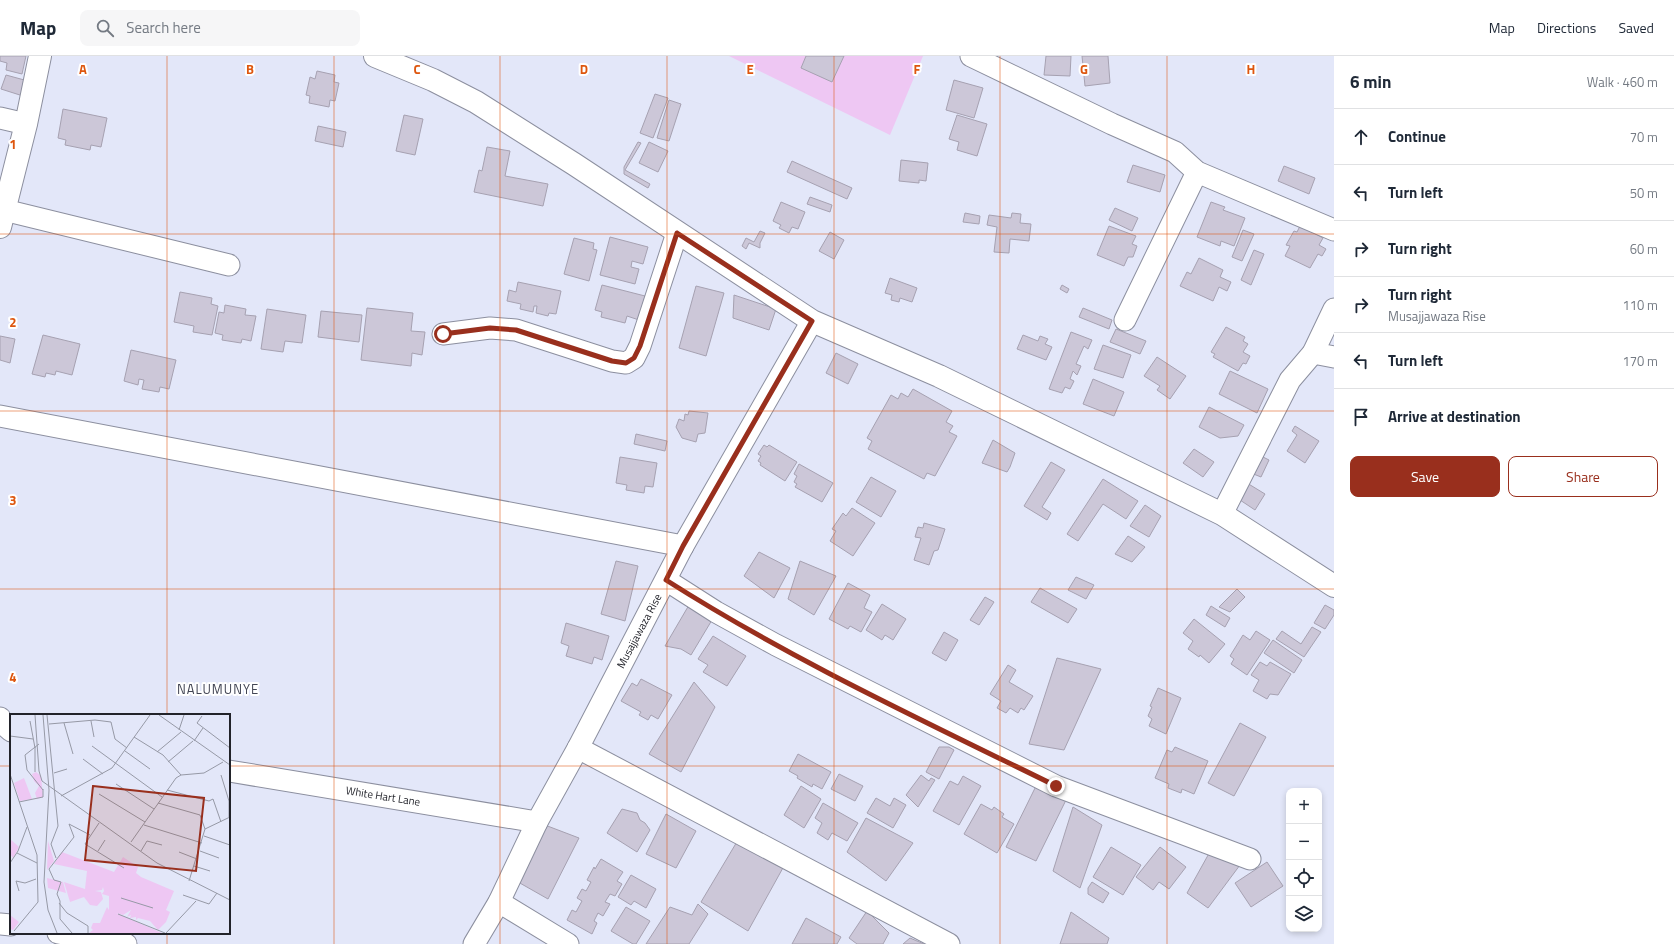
<!DOCTYPE html>
<html lang="en">
<head>
<meta charset="utf-8">
<style>
	body { margin:0; font-family:"Titillium Web",sans-serif; background:#f6f6f7; color:#1f2937 }
	.controls { position:absolute; right:12px; bottom:12px; display:grid; overflow:hidden; border-radius:8px; box-shadow:0 2px 6px #0003 }
	.controls button { width:36px; height:36px; display:grid; place-items:center; padding:0; border:0; border-bottom:1px solid #e0e1e3; background:#fff; color:#1f2937; font:20px sans-serif }
	.stop { position:absolute; width:12px; height:12px; margin:-9px; border:3px solid #992f1d; border-radius:50%; background:#fff }
	.stop.end { background:#992f1d; border-color:#fff; box-shadow:0 1px 4px #0008 }
	.list { margin:0; padding:0; list-style:none }
	h2 { display:flex; justify-content:space-between; align-items:center; height:52px; margin:0; padding:0 16px; font-size:17px }
	h2 small { font-size:13px; font-weight:400; color:#747a83 }
	.list li { display:grid; grid-template-columns:26px 1fr auto; gap:12px; align-items:center; box-sizing:border-box; height:56px; padding:0 16px; border-top:1px solid #e0e1e3 }
	.list b { display:block; font-size:15px; white-space:nowrap }
	.list p { margin:0; font-size:13px; white-space:nowrap; color:#747a83 }
	.list em { font-size:13px; font-style:normal; color:#747a83 }
	.actions { display:flex; gap:8px; padding:12px 16px }
	.actions a { flex:1; padding:9px 0; border:1px solid #992f1d; border-radius:8px; text-align:center; font-size:14px; color:#992f1d }
	.actions .main { background:#992f1d; color:#fff }
	.icon { flex:none; width:22px; height:22px; fill:none; stroke:currentColor; stroke-width:2; stroke-linecap:round; stroke-linejoin:round }
	.map { position:relative; flex:none; width:1334px; height:888px; overflow:hidden }
	header { display:flex; align-items:center; gap:24px; box-sizing:border-box; height:56px; padding:0 20px; background:#fff; border-bottom:1px solid #e0e1e3 }
	header strong { font-size:19px }
	nav { display:flex; gap:22px; margin-inline-start:auto; font-size:14px }
	.search { width:280px; height:36px; background:#f6f6f7; display:flex; align-items:center; gap:10px; box-sizing:border-box; padding:0 14px; border-radius:8px; color:#747a83; font-size:15px }
	main { display:flex }
	aside { flex:1; background:#fff }
	.map>svg:first-child { display:block }
	.green { fill:#eec7f3 }
	.building { fill:#ccc7d8; stroke:#a6a1b1 }
	.lines { fill:none; stroke-linecap:round; stroke-linejoin:round }
	.minor-casing { stroke:#8c8f9f; stroke-width:23 }
	.tertiary-casing { stroke:#8c8f9f; stroke-width:24 }
	.minor { stroke:#fff; stroke-width:21 }
	.tertiary { stroke:#fff; stroke-width:22 }
	.route { stroke:#992f1d; stroke-width:5 }
	.grid { fill:none; stroke:#de560e; stroke-width:1; stroke-opacity:0.55 }
	.labels { text-anchor:middle; dominant-baseline:central; stroke-width:4; stroke-linejoin:round; paint-order:stroke }
	.street-label { font-size:11px; fill:#22232a; stroke:#fff }
	.quarter-label { font-size:13px; letter-spacing:1px; fill:#424554; stroke:#fff }
	.inset-road { fill:none; stroke:#9699a6; stroke-width:1 }
	.view { fill:#992f1d; fill-opacity:0.15; stroke:#992f1d; stroke-width:2 }
	.inset-edge { fill:none; stroke:#22232a; stroke-width:2 }
	.grid-label { font-size:13px; text-anchor:middle; font-weight:bold; fill:#de560e; stroke:#fff; stroke-width:4; stroke-linejoin:round; paint-order:stroke }
</style>
</head>
<body>
<header>
<strong>Map</strong>
<div class="search"><svg class="icon" aria-label="search" viewBox="0 0 24 24"><circle cx="10" cy="10" r="6"/><path d="M15 15l6 6"/></svg>Search here</div>
<nav><a>Map</a><a>Directions</a><a>Saved</a></nav>
</header>
<main>
<div class="map">
<svg width="1334" height="888" viewBox="0 0 1334 888">
	<rect width="100%" height="100%" fill="#e3e7f9"/>
	<path class="green" d="M 729,0 L 923,0 L 890,79 Z"/>
	<g class="building">
		<path d="M 0,0 L 26,0 L 22,18 L 6,14 L 7,7 L 0,5 Z"/>
		<path d="M 806,0 L 844,0 L 832,26 L 801,12 Z"/>
		<path d="M 1046,0 L 1071,0 L 1070,20 L 1044,19 Z"/>
		<path d="M 1082,0 L 1108,0 L 1110,27 L 1085,30 Z"/>
		<path d="M 317,15 L 335,19 L 334,26 L 339,27 L 335,45 L 330,44 L 329,51 L 309,47 L 310,40 L 306,39 L 310,21 L 315,23 Z"/>
		<path d="M 6,19 L 28,25 L 23,40 L 1,33 Z"/>
		<path d="M 954,24 L 983,32 L 974,62 L 946,54 Z"/>
		<path d="M 655,38 L 668,42 L 653,82 L 640,77 Z"/>
		<path d="M 669,44 L 681,48 L 669,85 L 657,82 Z"/>
		<path d="M 63,53 L 107,62 L 101,91 L 91,89 L 90,94 L 65,89 L 66,84 L 58,82 Z"/>
		<path d="M 404,59 L 423,63 L 415,99 L 396,95 Z"/>
		<path d="M 957,59 L 987,68 L 977,100 L 957,94 L 959,86 L 949,83 Z"/>
		<path d="M 318,70 L 346,76 L 343,91 L 315,85 Z"/>
		<path d="M 638,86 L 641,87 L 625,114 L 650,128 L 648,132 L 624,118 L 624,111 Z"/>
		<path d="M 649,86 L 668,95 L 658,116 L 639,107 Z"/>
		<path d="M 487,91 L 510,95 L 505,120 L 548,128 L 543,150 L 474,136 L 479,114 L 482,115 Z"/>
		<path d="M 901,104 L 928,107 L 926,125 L 919,124 L 919,127 L 899,125 Z"/>
		<path d="M 792,105 L 852,132 L 847,143 L 787,116 Z"/>
		<path d="M 1133,109 L 1165,119 L 1160,136 L 1127,126 Z"/>
		<path d="M 1284,110 L 1315,122 L 1309,138 L 1278,125 Z"/>
		<path d="M 810,141 L 832,149 L 830,156 L 807,148 Z"/>
		<path d="M 781,146 L 805,156 L 798,173 L 792,171 L 789,177 L 779,172 L 781,169 L 773,165 Z"/>
		<path d="M 1211,146 L 1225,151 L 1223,154 L 1245,162 L 1234,190 L 1221,185 L 1220,190 L 1197,181 Z"/>
		<path d="M 1115,152 L 1138,162 L 1132,175 L 1109,164 Z"/>
		<path d="M 965,157 L 980,160 L 979,168 L 963,166 Z"/>
		<path d="M 1012,157 L 1021,158 L 1020,167 L 1031,168 L 1029,185 L 1010,183 L 1009,197 L 994,196 L 997,171 L 987,169 L 989,159 L 1011,162 Z"/>
		<path d="M 1109,170 L 1136,180 L 1132,188 L 1137,190 L 1133,201 L 1128,201 L 1124,210 L 1097,199 Z"/>
		<path d="M 1300,170 L 1323,182 L 1319,189 L 1326,193 L 1322,200 L 1318,198 L 1310,212 L 1285,200 L 1290,190 L 1286,189 L 1294,175 L 1297,176 Z"/>
		<path d="M 1243,174 L 1254,178 L 1242,205 L 1232,201 Z"/>
		<path d="M 760,175 L 765,177 L 760,187 L 760,192 L 749,187 L 746,193 L 742,190 L 746,182 L 754,186 Z"/>
		<path d="M 830,176 L 844,184 L 834,203 L 819,195 Z"/>
		<path d="M 610,181 L 648,191 L 643,208 L 632,205 L 631,211 L 639,213 L 635,228 L 600,219 Z"/>
		<path d="M 574,182 L 594,187 L 593,193 L 597,194 L 589,225 L 564,218 Z"/>
		<path d="M 1254,194 L 1264,198 L 1251,229 L 1241,224 Z"/>
		<path d="M 1199,202 L 1223,214 L 1220,221 L 1231,226 L 1227,235 L 1219,231 L 1213,245 L 1180,230 L 1187,216 L 1191,218 Z"/>
		<path d="M 890,222 L 917,232 L 912,246 L 900,242 L 899,246 L 891,244 L 892,239 L 885,237 Z"/>
		<path d="M 518,226 L 561,235 L 556,258 L 549,257 L 548,260 L 536,257 L 537,250 L 534,250 L 533,256 L 520,253 L 521,248 L 507,245 L 509,234 L 516,236 Z"/>
		<path d="M 602,229 L 645,240 L 639,264 L 627,260 L 625,267 L 601,261 L 602,256 L 595,254 Z"/>
		<path d="M 1062,229 L 1069,233 L 1067,237 L 1060,233 Z"/>
		<path d="M 696,230 L 724,237 L 706,300 L 679,292 Z"/>
		<path d="M 180,236 L 212,242 L 211,248 L 218,250 L 212,279 L 193,276 L 194,270 L 174,266 Z"/>
		<path d="M 734,239 L 776,253 L 769,274 L 733,262 Z"/>
		<path d="M 225,249 L 246,253 L 245,259 L 256,260 L 251,285 L 242,283 L 241,287 L 222,284 L 223,279 L 215,277 L 219,256 L 224,257 Z"/>
		<path d="M 367,252 L 413,257 L 411,275 L 425,276 L 422,299 L 412,297 L 411,310 L 361,304 Z"/>
		<path d="M 1083,252 L 1112,264 L 1109,273 L 1079,261 Z"/>
		<path d="M 267,253 L 306,259 L 302,287 L 285,285 L 283,296 L 261,293 Z"/>
		<path d="M 321,255 L 362,259 L 359,286 L 318,281 Z"/>
		<path d="M 1226,271 L 1245,281 L 1243,285 L 1248,288 L 1243,296 L 1250,300 L 1246,308 L 1243,307 L 1238,315 L 1213,301 L 1215,298 L 1211,296 Z"/>
		<path d="M 1116,273 L 1146,285 L 1140,298 L 1110,286 Z"/>
		<path d="M 1071,276 L 1092,284 L 1088,293 L 1084,290 L 1076,308 L 1081,310 L 1077,319 L 1073,315 L 1070,323 L 1074,325 L 1070,333 L 1065,331 L 1062,337 L 1049,333 Z"/>
		<path d="M 43,279 L 80,288 L 72,319 L 56,315 L 55,319 L 46,317 L 45,321 L 32,318 Z"/>
		<path d="M 1023,279 L 1038,285 L 1040,280 L 1048,283 L 1045,288 L 1052,291 L 1046,304 L 1017,293 Z"/>
		<path d="M 0,280 L 15,283 L 10,307 L 0,304 Z"/>
		<path d="M 1103,289 L 1131,299 L 1123,322 L 1094,313 Z"/>
		<path d="M 131,294 L 176,304 L 169,333 L 160,331 L 159,336 L 142,333 L 144,324 L 139,323 L 138,329 L 124,325 Z"/>
		<path d="M 836,297 L 858,308 L 848,328 L 826,317 Z"/>
		<path d="M 1157,301 L 1186,320 L 1170,343 L 1157,334 L 1160,330 L 1144,320 Z"/>
		<path d="M 1230,315 L 1268,333 L 1257,357 L 1219,338 Z"/>
		<path d="M 1093,323 L 1124,336 L 1114,360 L 1083,348 Z"/>
		<path d="M 913,333 L 952,355 L 946,366 L 953,370 L 949,376 L 957,380 L 935,420 L 927,417 L 924,423 L 868,393 L 872,385 L 867,382 L 891,339 L 898,343 L 901,337 L 908,341 Z"/>
		<path d="M 1209,351 L 1244,369 L 1238,380 L 1220,382 L 1199,371 Z"/>
		<path d="M 689,355 L 708,357 L 705,377 L 698,378 L 696,386 L 682,382 L 676,371 L 679,363 L 684,365 L 685,358 L 688,359 Z"/>
		<path d="M 1295,370 L 1319,385 L 1305,407 L 1287,395 L 1297,379 L 1292,375 Z"/>
		<path d="M 636,378 L 667,385 L 665,395 L 634,388 Z"/>
		<path d="M 993,384 L 1015,397 L 1010,411 L 1007,416 L 982,407 Z"/>
		<path d="M 764,389 L 767,391 L 769,389 L 797,406 L 785,425 L 760,409 L 761,407 L 758,405 L 761,400 L 758,398 Z"/>
		<path d="M 1194,393 L 1214,406 L 1203,421 L 1183,407 Z"/>
		<path d="M 1259,399 L 1269,404 L 1261,421 L 1251,417 Z"/>
		<path d="M 620,401 L 657,407 L 653,431 L 645,430 L 644,437 L 626,434 L 627,429 L 616,427 Z"/>
		<path d="M 1051,406 L 1065,414 L 1042,451 L 1051,457 L 1047,464 L 1024,450 Z"/>
		<path d="M 799,408 L 833,427 L 822,446 L 795,431 L 797,428 L 794,426 L 797,420 L 794,418 Z"/>
		<path d="M 871,421 L 896,435 L 881,461 L 856,446 Z"/>
		<path d="M 1103,423 L 1138,445 L 1126,463 L 1103,448 L 1078,485 L 1067,478 Z"/>
		<path d="M 1247,427 L 1265,438 L 1255,454 L 1237,442 Z"/>
		<path d="M 1145,449 L 1161,460 L 1149,481 L 1130,470 Z"/>
		<path d="M 852,452 L 875,467 L 853,500 L 830,485 L 836,475 L 832,473 L 843,457 L 846,460 Z"/>
		<path d="M 924,467 L 945,473 L 938,494 L 934,495 L 929,509 L 914,504 L 921,482 L 915,481 L 918,471 L 923,472 Z"/>
		<path d="M 1128,480 L 1145,491 L 1132,506 L 1115,498 Z"/>
		<path d="M 759,496 L 790,512 L 774,542 L 744,520 Z"/>
		<path d="M 616,505 L 638,510 L 625,565 L 601,558 Z"/>
		<path d="M 800,505 L 836,520 L 814,559 L 788,543 Z"/>
		<path d="M 1076,521 L 1094,529 L 1086,543 L 1068,534 Z"/>
		<path d="M 848,527 L 870,539 L 864,552 L 872,556 L 861,576 L 850,570 L 848,573 L 829,563 Z"/>
		<path d="M 1040,532 L 1077,553 L 1068,567 L 1031,546 Z"/>
		<path d="M 1237,533 L 1245,541 L 1230,556 L 1219,551 Z"/>
		<path d="M 985,541 L 994,546 L 979,569 L 970,564 Z"/>
		<path d="M 882,548 L 906,563 L 893,584 L 885,579 L 882,584 L 866,574 Z"/>
		<path d="M 689,549 L 712,564 L 691,599 L 681,593 L 665,590 Z"/>
		<path d="M 1325,549 L 1334,554 L 1334,559 L 1325,573 L 1314,567 Z"/>
		<path d="M 1211,550 L 1230,562 L 1225,571 L 1206,559 Z"/>
		<path d="M 1194,563 L 1225,588 L 1209,607 L 1200,599 L 1199,601 L 1188,593 L 1193,585 L 1183,577 Z"/>
		<path d="M 566,567 L 609,580 L 602,604 L 594,601 L 592,608 L 566,600 L 569,590 L 561,587 Z"/>
		<path d="M 1312,571 L 1321,576 L 1304,601 L 1276,583 L 1282,575 L 1301,588 Z"/>
		<path d="M 1256,575 L 1270,584 L 1247,619 L 1231,608 L 1234,603 L 1230,600 L 1243,579 L 1250,584 Z"/>
		<path d="M 944,576 L 958,584 L 946,605 L 932,597 Z"/>
		<path d="M 713,580 L 746,600 L 727,630 L 703,616 L 708,609 L 698,603 Z"/>
		<path d="M 1273,584 L 1302,604 L 1294,617 L 1264,597 Z"/>
		<path d="M 1057,602 L 1101,613 L 1064,694 L 1029,688 Z"/>
		<path d="M 1260,606 L 1267,610 L 1270,606 L 1291,618 L 1278,639 L 1270,638 L 1267,643 L 1253,635 L 1259,624 L 1251,619 Z"/>
		<path d="M 1008,609 L 1016,614 L 1009,626 L 1033,640 L 1024,654 L 1021,652 L 1018,657 L 1010,652 L 1006,657 L 997,652 L 1001,645 L 990,638 Z"/>
		<path d="M 641,623 L 672,639 L 658,663 L 651,659 L 648,664 L 639,659 L 641,656 L 621,645 L 632,627 L 637,630 Z"/>
		<path d="M 694,626 L 715,651 L 681,716 L 649,698 Z"/>
		<path d="M 1158,632 L 1181,642 L 1166,678 L 1149,670 L 1152,663 L 1148,660 L 1152,651 L 1150,650 Z"/>
		<path d="M 1240,667 L 1266,681 L 1234,740 L 1208,727 Z"/>
		<path d="M 939,691 L 949,691 L 954,694 L 939,723 L 926,716 Z"/>
		<path d="M 1175,691 L 1208,705 L 1194,738 L 1182,733 L 1181,737 L 1168,732 L 1169,728 L 1155,722 L 1167,694 L 1172,696 Z"/>
		<path d="M 798,698 L 831,716 L 822,733 L 813,728 L 812,731 L 797,722 L 798,720 L 789,715 Z"/>
		<path d="M 839,718 L 863,730 L 855,745 L 831,733 Z"/>
		<path d="M 921,719 L 929,725 L 931,722 L 935,724 L 918,751 L 906,739 Z"/>
		<path d="M 963,720 L 981,730 L 959,769 L 933,755 L 950,725 L 958,729 Z"/>
		<path d="M 1037,728 L 1067,742 L 1036,805 L 1006,791 Z"/>
		<path d="M 801,730 L 821,743 L 804,772 L 784,759 Z"/>
		<path d="M 876,742 L 890,750 L 894,742 L 906,749 L 893,772 L 867,757 Z"/>
		<path d="M 823,747 L 858,767 L 847,785 L 832,777 L 828,784 L 817,777 L 822,767 L 815,762 Z"/>
		<path d="M 981,748 L 992,754 L 994,751 L 1004,758 L 1002,761 L 1014,768 L 997,797 L 964,778 Z"/>
		<path d="M 1073,751 L 1102,769 L 1080,832 L 1053,815 Z"/>
		<path d="M 622,753 L 637,757 L 640,764 L 645,767 L 650,774 L 637,796 L 607,777 Z"/>
		<path d="M 666,758 L 696,775 L 676,812 L 646,798 Z"/>
		<path d="M 866,762 L 913,787 L 886,825 L 847,796 Z"/>
		<path d="M 537,766 L 579,782 L 548,843 L 511,822 Z"/>
		<path d="M 738,784 L 784,810 L 748,875 L 701,846 Z"/>
		<path d="M 1111,791 L 1141,809 L 1123,839 L 1093,821 Z"/>
		<path d="M 1160,791 L 1186,811 L 1169,833 L 1159,826 L 1153,834 L 1136,821 Z"/>
		<path d="M 1212,792 L 1240,809 L 1208,852 L 1187,837 Z"/>
		<path d="M 601,803 L 623,816 L 617,825 L 622,828 L 615,840 L 610,838 L 605,846 L 610,848 L 603,860 L 598,857 L 594,865 L 597,867 L 592,878 L 567,864 L 572,854 L 576,856 L 582,845 L 577,842 L 582,833 L 586,835 L 591,826 L 587,824 L 594,811 L 595,813 Z"/>
		<path d="M 1267,806 L 1283,830 L 1251,851 L 1235,827 Z"/>
		<path d="M 631,819 L 656,833 L 646,852 L 634,845 L 631,849 L 618,841 Z"/>
		<path d="M 1092,826 L 1109,837 L 1103,847 L 1088,838 L 1088,832 Z"/>
		<path d="M 698,848 L 708,858 L 689,888 L 646,888 L 670,851 L 692,859 Z"/>
		<path d="M 626,851 L 650,865 L 636,888 L 633,888 L 611,875 Z"/>
		<path d="M 867,855 L 889,877 L 883,888 L 857,888 L 849,882 Z"/>
		<path d="M 1071,856 L 1109,882 L 1107,888 L 1060,888 Z"/>
		<path d="M 806,862 L 841,881 L 837,888 L 792,888 Z"/>
		<path d="M 910,882 L 924,888 L 903,888 Z"/>
	</g>
	<g class="lines">
		<g class="minor-casing">
			<g id="minor">
				<path d="M 971,0 L 1112,68 L 1175,96 L 1197,116 L 1334,174"/>
				<path d="M 0,62 L 26,68"/>
				<path d="M 4,154 L 229,209"/>
				<path d="M 1125,264 L 1197,116"/>
				<path d="M 443,278 L 490,272 L 516,274 L 612,305 L 626,307 L 634,302 L 640,290 L 677,177"/>
				<path d="M 1313,297 L 1334,301"/>
				<path d="M 0,360 L 683,490"/>
				<path d="M 1222,458 L 1290,324 L 1313,297 L 1334,253"/>
				<path d="M 666,524 L 716,556 L 776,589 L 1056,730 L 1250,803"/>
				<path d="M 0,662 L 2,667 L 11,675"/>
				<path d="M 578,692 L 949,888"/>
				<path d="M 229,715 L 537,766"/>
				<path d="M 499,846 L 568,888"/>
				<path d="M 0,868 L 11,869"/>
				<path d="M 58,877 L 126,888"/>
				<path d="M 474,888 L 499,846 L 537,766 L 578,692 L 683,490 L 812,265"/>
			</g>
		</g>
		<g class="tertiary-casing">
			<g id="tertiary">
				<path d="M 375,0 L 433,24 L 476,46 L 574,108 L 812,265 L 939,320 L 1222,458 L 1334,530"/>
				<path d="M 0,171 L 26,68 L 40,0"/>
			</g>
		</g>
		<use href="#minor" class="minor"/>
		<use href="#tertiary" class="tertiary"/>
	</g>
	<g class="lines">
		<path class="route" d="M 443,278 L 490,272 L 516,274 L 612,305 L 626,307 L 634,302 L 640,290 L 677,177 L 812,265 L 683,490 L 666,524 C 790,603 924,665 1056,730"/>
	</g>
	<path class="grid" d="M 167,0 L 167,659M 334,0 L 334,888M 500,0 L 500,888M 667,0 L 667,888M 834,0 L 834,888M 1000,0 L 1000,888M 1167,0 L 1167,888M 0,178 L 1334,178M 0,355 L 1334,355M 0,533 L 1334,533M 0,710 L 11,710M 229,710 L 1334,710M 167,877 L 167,888"/>
	<g class="labels">
		<g class="street-label">
			<text transform="translate(639 575) rotate(-62)">Musajjawaza Rise</text>
			<text transform="translate(383 740) rotate(9)">White Hart Lane</text>
		</g>
		<g class="quarter-label">
			<text x="218" y="633">NALUMUNYE</text>
		</g>
	</g>
	<g transform="translate(10 658)">
		<rect width="220" height="220" fill="#e3e7f9"/>
		<path d="M 26,58 L 31,62 L 33,83 L 27,85 L 25,79 L 29,72 L 24,67 L 22,60 ZM 14,64 L 22,85 L 10,87 L 4,69 ZM 0,125 L 9,133 L 3,144 L 0,140 ZM 38,127 L 44,147 L 37,156 ZM 52,138 L 104,158 L 113,143 L 128,153 L 126,159 L 131,163 L 164,177 L 156,196 L 160,198 L 156,208 L 148,216 L 140,207 L 128,204 L 126,206 L 126,203 L 120,204 L 121,201 L 117,203 L 121,196 L 113,201 L 106,199 L 152,219 L 79,219 L 83,216 L 81,214 L 83,209 L 90,209 L 97,193 L 99,196 L 99,182 L 92,180 L 94,177 L 93,173 L 92,176 L 85,177 L 91,178 L 93,185 L 87,192 L 80,191 L 74,183 L 60,188 L 54,168 L 75,175 L 77,157 L 44,150 ZM 37,164 L 53,168 L 56,179 L 38,174 ZM 0,201 L 9,208 L 3,216 L 0,215 Z" fill="#eec7f3"/>
		<path class="inset-road" d="M 25,1 L 29,57 L 32,67 L 147,149 L 220,186M 33,1 L 39,76 L 34,168 L 38,196 L 47,219M 37,1 L 48,112 L 41,130 L 46,144M 149,1 L 220,51M 192,2 L 187,9 L 220,34M 20,7 L 25,34M 81,7 L 84,23M 54,9 L 63,40M 39,10 L 85,6 L 101,8 L 105,25 L 117,34M 169,16 L 174,1M 0,22 L 23,25M 124,23 L 153,41 L 171,61M 184,27 L 193,14M 29,30 L 15,41 L 17,56 L 33,76M 82,32 L 152,83M 115,37 L 140,55M 147,38 L 171,18M 73,45 L 93,60M 158,48 L 183,27M 25,58 L 25,33M 44,59 L 57,55M 0,60 L 27,141 L 28,188 L 4,217M 211,61 L 219,87 L 219,103M 106,70 L 144,95M 157,76 L 199,87 L 203,85 L 211,108M 89,80 L 135,108M 51,82 L 102,54 L 140,1M 9,88 L 33,83 L 33,75M 148,89 L 190,101 L 195,115M 89,109 L 75,130 L 114,154M 59,110 L 64,123 L 39,155 L 44,166 L 51,168 L 47,180 L 50,187 L 50,205 L 62,219M 59,110 L 80,121M 134,111 L 192,129M 194,122 L 220,131M 121,128 L 166,64 L 171,61 L 194,59 L 213,48M 88,137 L 95,126M 131,137 L 137,127 L 152,131M 190,137 L 209,144M 169,138 L 187,145M 7,139 L 27,149M 0,149 L 8,137 L 17,113M 184,152 L 200,157M 179,167 L 195,115 L 220,103M 9,177 L 6,167 L 15,169 L 26,165M 173,181 L 199,190 L 207,179M 111,184 L 143,194M 49,189 L 57,199 L 78,212 L 78,219M 108,200 L 155,219M 156,219 L 186,187"/>
		<path class="view" d="M 83,72 L 194,84 L 186,157 L 75,146 Z"/>
		<rect width="220" height="220" class="inset-edge"/>
	</g>
	<g class="grid-label">
		<text x="83" y="18">A</text>
		<text x="250" y="18">B</text>
		<text x="417" y="18">C</text>
		<text x="584" y="18">D</text>
		<text x="750" y="18">E</text>
		<text x="917" y="18">F</text>
		<text x="1084" y="18">G</text>
		<text x="1251" y="18">H</text>
		<text x="13" y="93">1</text>
		<text x="13" y="271">2</text>
		<text x="13" y="449">3</text>
		<text x="13" y="626">4</text>
	</g>
</svg>
<div class="controls">
<button>+</button>
<button>−</button>
<button><svg class="icon" aria-label="locate" viewBox="0 0 24 24"><circle cx="12" cy="12" r="6"/><path d="M12 2v4M12 18v4M2 12h4M18 12h4"/></svg></button>
<button><svg class="icon" aria-label="layers" viewBox="0 0 24 24"><path d="M12 4l9 5-9 5-9-5zM3 14l9 5 9-5"/></svg></button>
</div>
<div class="stop" style="left:443px;top:278px"></div>
<div class="stop end" style="left:1056px;top:730px"></div>
</div>
<aside>
<h2>6 min<small>Walk · 460 m</small></h2>
<ul class="list">
<li><svg class="icon" aria-label="ahead" viewBox="0 0 24 24"><path d="M12 20V5M6 11l6-6 6 6"/></svg><div><b>Continue</b></div><em>70 m</em></li>
<li><svg class="icon" aria-label="left" viewBox="0 0 24 24"><path d="M17 20v-9H6M10 6l-5 5 5 5"/></svg><div><b>Turn left</b></div><em>50 m</em></li>
<li><svg class="icon" aria-label="right" viewBox="0 0 24 24"><path d="M7 20v-9h11M14 6l5 5-5 5"/></svg><div><b>Turn right</b></div><em>60 m</em></li>
<li><svg class="icon" aria-label="right" viewBox="0 0 24 24"><path d="M7 20v-9h11M14 6l5 5-5 5"/></svg><div><b>Turn right</b><p>Musajjawaza Rise</p></div><em>110 m</em></li>
<li><svg class="icon" aria-label="left" viewBox="0 0 24 24"><path d="M17 20v-9H6M10 6l-5 5 5 5"/></svg><div><b>Turn left</b></div><em>170 m</em></li>
<li><svg class="icon" aria-label="arrive" viewBox="0 0 24 24"><path d="M6 21V4h12l-3 4 3 4H6"/></svg><div><b>Arrive at destination</b></div></li>
</ul>
<div class="actions"><a class="main">Save</a><a>Share</a></div>
</aside>
</main>
</body>
</html>
